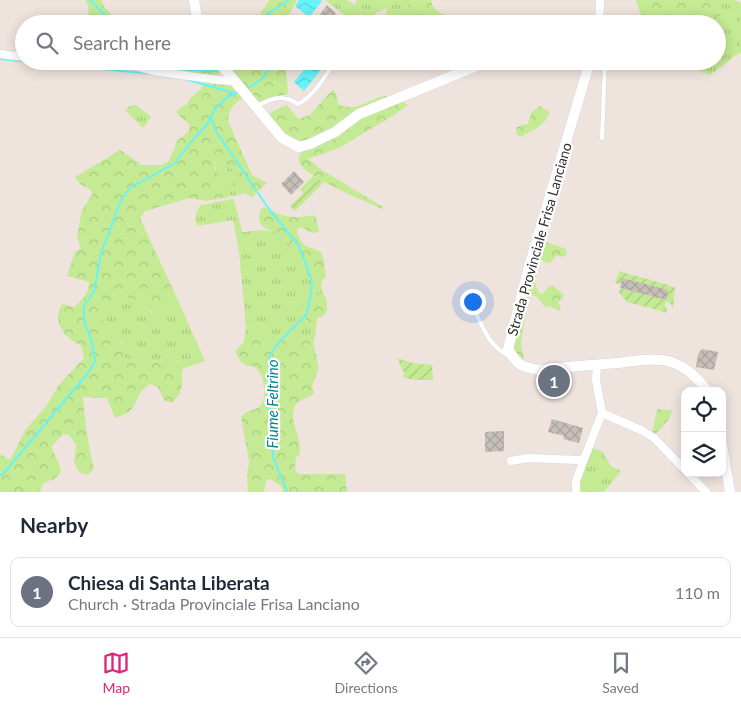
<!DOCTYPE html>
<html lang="en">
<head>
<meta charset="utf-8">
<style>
	body { margin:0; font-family:Lato,sans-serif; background:#f6f6f7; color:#1f2937 }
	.controls { position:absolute; right:15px; bottom:15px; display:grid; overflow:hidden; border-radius:10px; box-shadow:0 2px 12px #0003 }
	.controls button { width:45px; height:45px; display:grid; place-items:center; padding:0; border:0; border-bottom:1px solid #e0e1e3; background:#fff; color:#1f2937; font:25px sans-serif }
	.you { position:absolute; left:472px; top:301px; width:18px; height:18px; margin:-12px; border:4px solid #fff; border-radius:50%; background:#1a73e8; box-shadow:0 0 0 8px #1a73e833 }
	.badge { display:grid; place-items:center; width:32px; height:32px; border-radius:50%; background:#db2777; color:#fff; font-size:16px; font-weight:700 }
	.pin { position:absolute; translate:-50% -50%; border:2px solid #fff; box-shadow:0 1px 5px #0006 }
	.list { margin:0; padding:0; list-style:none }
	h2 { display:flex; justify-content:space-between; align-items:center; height:65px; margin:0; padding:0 20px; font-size:21px }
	h2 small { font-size:16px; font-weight:400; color:#747a83 }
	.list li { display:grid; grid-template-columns:32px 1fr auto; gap:15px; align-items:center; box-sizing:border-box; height:70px; margin:0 10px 10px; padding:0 10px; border:1px solid #e0e1e3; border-radius:10px }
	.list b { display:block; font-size:19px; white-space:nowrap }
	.list p { margin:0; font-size:16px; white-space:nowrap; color:#747a83 }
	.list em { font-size:16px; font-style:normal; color:#747a83 }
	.icon { flex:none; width:28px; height:28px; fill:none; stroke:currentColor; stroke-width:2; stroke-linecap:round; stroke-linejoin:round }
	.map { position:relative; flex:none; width:741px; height:492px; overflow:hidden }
	.search { position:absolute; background:#fff; box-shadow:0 2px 12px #0003; left:15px; right:15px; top:15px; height:55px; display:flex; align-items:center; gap:12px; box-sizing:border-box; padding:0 18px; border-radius:28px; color:#747a83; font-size:19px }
	.sheet { height:145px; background:#fff }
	nav { display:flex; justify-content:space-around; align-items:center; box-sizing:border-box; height:70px; border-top:1px solid #e0e1e3; background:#fff; font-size:14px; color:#747a83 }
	nav a { display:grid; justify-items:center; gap:2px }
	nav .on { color:#db2777 }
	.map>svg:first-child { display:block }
	.grass { fill:url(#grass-tufts) }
	.forest { fill:url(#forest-crowns) }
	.garden { fill:url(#garden-furrows) }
	.water { fill:url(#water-waves) }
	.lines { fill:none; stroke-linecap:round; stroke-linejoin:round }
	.stream { stroke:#66f3fa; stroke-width:2 }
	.building { fill:url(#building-cross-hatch) }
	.service-casing { stroke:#d2dae6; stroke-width:5 }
	.minor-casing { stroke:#d2dae6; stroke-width:9 }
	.tertiary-casing { stroke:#d2dae6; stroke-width:11 }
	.service { stroke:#fff; stroke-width:4 }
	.minor { stroke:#fff; stroke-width:8 }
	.tertiary { stroke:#fff; stroke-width:10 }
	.labels { text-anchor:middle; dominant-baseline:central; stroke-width:4.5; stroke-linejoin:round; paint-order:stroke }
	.street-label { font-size:14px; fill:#2c2c2c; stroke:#fff }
	.water-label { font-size:15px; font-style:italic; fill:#038294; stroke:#fff }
</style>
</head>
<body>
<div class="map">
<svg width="741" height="492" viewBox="0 0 741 492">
	<defs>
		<pattern id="grass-tufts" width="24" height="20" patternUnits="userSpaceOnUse" patternTransform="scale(1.25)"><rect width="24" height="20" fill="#c4ea94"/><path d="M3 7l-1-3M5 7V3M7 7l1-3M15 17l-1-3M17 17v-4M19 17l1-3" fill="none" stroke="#a9c980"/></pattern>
		<pattern id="forest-crowns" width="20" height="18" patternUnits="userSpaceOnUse" patternTransform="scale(1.25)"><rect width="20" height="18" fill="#c4ea94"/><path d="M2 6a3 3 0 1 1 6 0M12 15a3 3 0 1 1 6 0" fill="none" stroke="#a9c980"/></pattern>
		<pattern id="garden-furrows" width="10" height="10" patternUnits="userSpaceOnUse" patternTransform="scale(1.25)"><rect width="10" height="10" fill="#c4ea94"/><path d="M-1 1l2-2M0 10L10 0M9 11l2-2" fill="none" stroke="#a9c980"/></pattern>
		<pattern id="water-waves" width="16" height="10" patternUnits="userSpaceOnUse" patternTransform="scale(1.25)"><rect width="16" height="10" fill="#66f3fa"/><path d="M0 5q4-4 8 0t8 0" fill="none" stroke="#59d0d6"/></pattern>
		<pattern id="building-cross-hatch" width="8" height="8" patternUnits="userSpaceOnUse" patternTransform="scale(1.25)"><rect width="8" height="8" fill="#c6bfb8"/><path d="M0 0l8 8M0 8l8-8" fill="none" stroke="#aaa49e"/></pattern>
	</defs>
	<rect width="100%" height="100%" fill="#efe3dd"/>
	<g class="grass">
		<path d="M 325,0 L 347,0 L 355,5 L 357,0 L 416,0 L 404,7 L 389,24 L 380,24 L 386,17 L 387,8 L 376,13 L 369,24 L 356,24 Z"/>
		<path d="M 702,0 L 735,0 L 741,3 L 741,54 L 739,53 L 710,75 L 671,61 L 717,61 L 717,24 L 712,24 L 716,21 L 715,6 Z"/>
		<path d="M 136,105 L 151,117 L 143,128 L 125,110 L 130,106 Z"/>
		<path d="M 218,159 L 233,170 L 239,195 L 232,196 C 226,187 208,170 218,159 Z"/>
		<path d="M 234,199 C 236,210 240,220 242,232 C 270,229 280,228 295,254 C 297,259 302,262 305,267 C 308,272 307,276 312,281 L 322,280 L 321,286 L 323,293 C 301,299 293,314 316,328 L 314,341 L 289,338 L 274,343 L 265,343 L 252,327 L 246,328 L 239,251 L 233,220 L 197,226 C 194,218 195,212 201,205 Z"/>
		<path d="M 176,296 L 205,361 L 182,369 L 173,364 L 123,358 L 123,344 C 116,339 105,334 103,325 C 99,309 118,292 133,298 C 140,301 147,309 152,313 L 167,304 Z"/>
		<path d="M 592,448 L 602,451 L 611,466 L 621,471 L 604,492 L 577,492 L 578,478 Z"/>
	</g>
	<g class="forest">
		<path d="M 85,0 L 101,0 C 104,11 114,14 119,24 L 104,24 L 100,19 L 97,18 L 94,21 L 87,16 C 90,10 89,6 85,0 Z"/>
		<path d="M 269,0 L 297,0 L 284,24 L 254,24 Z"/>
		<path d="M 416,0 L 431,0 C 433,15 448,13 458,24 L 389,24 L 404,7 Z"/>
		<path d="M 636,0 L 702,0 L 715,6 L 720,15 L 716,21 L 712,24 L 641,24 L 643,21 Z"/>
		<path d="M 170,61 L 172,63 L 176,61 L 211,61 L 220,73 L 214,76 L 157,68 L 154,62 Z"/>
		<path d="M 223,61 L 284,61 L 286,70 L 288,94 L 268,98 L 257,104 Z"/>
		<path d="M 205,81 L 231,86 L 243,98 C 233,104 229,109 228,121 L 252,175 L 267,183 L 252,197 L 245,193 L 239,195 L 237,189 L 231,183 L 230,179 L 234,175 L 233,170 L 218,159 L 215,163 L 214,168 L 232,196 L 206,201 L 190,198 L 145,211 L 140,218 L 176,296 L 167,305 L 160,315 C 148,312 139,299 131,298 C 122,296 116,299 110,305 C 90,328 116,335 128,351 L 124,358 L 173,364 L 182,369 C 182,383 184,395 171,403 L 164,400 L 158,387 L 150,384 C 135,393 138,406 127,413 C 124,415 119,416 115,418 L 107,398 L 83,397 C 85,422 88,444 94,469 L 88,475 L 79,472 L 74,462 L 76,444 L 69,435 L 63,434 L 51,447 L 59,464 L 61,472 L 55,479 L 45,482 L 40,489 L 41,492 L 0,492 L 0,454 L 10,460 L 26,429 L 47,405 L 58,386 L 84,358 L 81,345 C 64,338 51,321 62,304 L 74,307 C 82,301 89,293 89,282 L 67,276 L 75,252 L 79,250 L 80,245 L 77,237 L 82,210 L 92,195 L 91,190 L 80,184 L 75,177 L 120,150 L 142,165 L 161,165 L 168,162 C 171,158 175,147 177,141 C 183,134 191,135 189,124 L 177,114 L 177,110 L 188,103 L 190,98 L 201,89 Z"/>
		<path d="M 333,89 L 337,95 L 338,104 C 363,116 373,89 398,97 L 301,143 L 286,136 L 267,116 L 275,110 L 287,105 L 298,119 L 310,115 Z"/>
		<path d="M 402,101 L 408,105 L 394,115 L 339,148 L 308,159 L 322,170 L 383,207 L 382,209 C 365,201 308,178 300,164 C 297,159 300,154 303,150 L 364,116 Z"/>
		<path d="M 540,106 L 550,112 C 544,127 534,129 521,137 L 517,135 L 516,128 L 521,125 L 528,124 L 531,113 Z"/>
		<path d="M 264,207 C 286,218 291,219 315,215 L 319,229 L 318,232 L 313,233 L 301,227 L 298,228 L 297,233 C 305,251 306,244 321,252 L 324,261 L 326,277 L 322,280 L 312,281 L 308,277 L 303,264 L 299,261 L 285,239 L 262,226 L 259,220 L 259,215 L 261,209 Z"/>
		<path d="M 546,242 L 566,249 L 567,255 L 563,257 L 557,255 L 550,263 C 544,263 541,260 539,254 Z"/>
		<path d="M 534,269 L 537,272 L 535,283 L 539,293 L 542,294 L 550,286 L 553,286 L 564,295 L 563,298 L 558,302 L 561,308 L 559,311 L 550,306 L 545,307 L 536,296 L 530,294 C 527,301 526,306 526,313 C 523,331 518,343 525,360 L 518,356 L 513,349 L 531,270 Z"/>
		<path d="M 323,293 L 327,300 L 327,311 L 323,316 L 317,318 L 316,328 C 306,322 295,308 308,299 C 312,296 318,295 323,293 Z"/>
		<path d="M 252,327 L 265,343 L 274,343 L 289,338 L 314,341 C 313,350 318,358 318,366 C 318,373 314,380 312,386 L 314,393 C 309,399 299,398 295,406 C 287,421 304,438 299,456 L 296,457 L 295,467 L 296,472 L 300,474 L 345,474 L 347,492 L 283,492 L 282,487 L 270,479 L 266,481 L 264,492 L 248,492 L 247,476 L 249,461 L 241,417 C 247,408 255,412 261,405 C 267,398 264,375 257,369 C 253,365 251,367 246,365 C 240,363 238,356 235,351 L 244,342 L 246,328 Z"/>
		<path d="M 657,409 L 672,410 L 670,418 L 654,436 L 652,434 Z"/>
	</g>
	<g class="garden">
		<path d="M 313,176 L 324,182 L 295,211 L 290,206 L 303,193 L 300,189 Z"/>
		<path d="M 619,271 L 675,287 L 673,309 L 671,304 L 666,301 L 665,305 L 668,313 L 627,302 L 619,293 L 620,288 L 665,300 L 668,291 L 623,278 L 621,284 L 615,283 Z"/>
		<path d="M 397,358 L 413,363 L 432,365 L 433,380 L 414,380 L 403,377 L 404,373 Z"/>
	</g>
	<g class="water">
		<path d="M 299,0 L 320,0 L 322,1 L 309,17 L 295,6 Z"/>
		<path d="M 311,61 L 328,61 L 304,91 L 294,82 Z"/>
	</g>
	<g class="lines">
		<g class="stream">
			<path d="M 90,0 L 114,24"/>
			<path d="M 266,24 L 268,13 L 284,4 L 288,0"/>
			<path d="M 0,59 L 152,74"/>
			<path d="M 153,61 L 175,69 L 217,71"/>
			<path d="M 231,70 L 248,65 L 253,61"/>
			<path d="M 188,80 L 234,93"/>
			<path d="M 247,89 L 262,79 L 272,64 L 272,61"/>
			<path d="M 211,118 L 217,133 L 256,190"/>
			<path d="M 258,193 L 269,209 L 299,246 L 312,281 L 310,299 L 306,315 L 280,341 L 269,356 L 268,401 L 272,425 L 273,457 L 287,492"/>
			<path d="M 0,475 L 3,474 L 88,373 L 95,361 L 92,342 L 84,321 L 84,306 L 94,292 L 101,253 L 121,200 L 130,188 L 175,163 L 195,137 L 206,126 L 215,109 L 226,98 L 238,92"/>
		</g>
	</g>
	<g class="building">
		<path d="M 327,5 L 336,13 L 327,24 L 318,24 L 315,21 Z"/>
		<path d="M 294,171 L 304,182 L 291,195 L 281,184 Z"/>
		<path d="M 622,278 L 668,290 L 666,300 L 620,288 Z"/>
		<path d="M 702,349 L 718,352 L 714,370 L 696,367 L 698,354 Z"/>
		<path d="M 564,374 L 566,380 L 546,390 L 542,381 L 554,375 Z"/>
		<path d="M 552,419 L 583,428 L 579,443 L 563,439 L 564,436 L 548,432 Z"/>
		<path d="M 504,431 L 504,451 L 485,452 L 485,432 Z"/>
	</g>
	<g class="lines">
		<g class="service-casing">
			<g id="service">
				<path d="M 305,17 L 312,24"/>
				<path d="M 257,106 C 272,98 283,94 298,104 C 315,95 325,76 335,61"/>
				<path d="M 602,138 L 605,61"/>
				<path d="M 475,311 C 483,328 491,349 509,355"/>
			</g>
		</g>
		<g class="minor-casing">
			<g id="minor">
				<path d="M 599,24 L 600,0"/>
				<path d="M 0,54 L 24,57"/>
				<path d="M 69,61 L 99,65 L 131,65 L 153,71 L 218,80 L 233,81"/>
				<path d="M 602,413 L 643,431 L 654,438 L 685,470"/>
				<path d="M 511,461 L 528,458 L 578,460 L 584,459 L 602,413 L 596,380 L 597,364"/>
				<path d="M 688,473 L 706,492"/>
				<path d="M 576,492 L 576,481 L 584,459"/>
			</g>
		</g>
		<g class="tertiary-casing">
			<g id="tertiary">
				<path d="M 194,0 L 198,24"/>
				<path d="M 218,61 L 282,138 L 299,147 L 310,144 L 335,132 L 359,114 L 489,61"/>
				<path d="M 590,61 L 528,270 L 508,349 C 517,365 521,367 539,370 C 565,367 591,365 617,363 C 634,361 654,357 671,362 C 685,366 699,379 707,391"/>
				<path d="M 722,444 L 730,492"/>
			</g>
		</g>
		<use href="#service" class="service"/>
		<use href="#minor" class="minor"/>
		<use href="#tertiary" class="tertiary"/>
	</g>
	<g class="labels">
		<g class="street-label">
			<text transform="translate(539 239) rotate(-74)">Strada Provinciale Frisa Lanciano</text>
		</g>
		<g class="water-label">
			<text transform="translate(272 404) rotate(-90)">Fiume Feltrino</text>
		</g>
	</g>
</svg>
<div class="controls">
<button><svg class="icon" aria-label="locate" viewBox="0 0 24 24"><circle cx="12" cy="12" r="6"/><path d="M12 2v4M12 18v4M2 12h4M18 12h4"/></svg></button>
<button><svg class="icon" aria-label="layers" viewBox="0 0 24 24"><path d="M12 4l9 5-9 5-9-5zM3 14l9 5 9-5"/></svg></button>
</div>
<div class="you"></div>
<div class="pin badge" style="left:554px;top:381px;background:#6b7280">1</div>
<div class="search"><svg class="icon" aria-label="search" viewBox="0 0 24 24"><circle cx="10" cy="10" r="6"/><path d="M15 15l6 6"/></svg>Search here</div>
</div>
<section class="sheet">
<h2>Nearby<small></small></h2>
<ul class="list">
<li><span class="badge" style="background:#6b7280">1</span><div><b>Chiesa di Santa Liberata</b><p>Church · Strada Provinciale Frisa Lanciano</p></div><em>110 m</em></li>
</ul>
</section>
<nav>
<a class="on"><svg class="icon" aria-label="map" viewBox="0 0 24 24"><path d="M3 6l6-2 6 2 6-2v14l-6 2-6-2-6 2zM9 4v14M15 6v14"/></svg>Map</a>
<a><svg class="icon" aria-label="directions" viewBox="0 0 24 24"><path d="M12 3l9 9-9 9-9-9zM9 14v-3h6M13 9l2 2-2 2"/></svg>Directions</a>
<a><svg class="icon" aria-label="saved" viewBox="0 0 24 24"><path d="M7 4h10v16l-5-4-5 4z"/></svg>Saved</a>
</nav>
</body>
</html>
